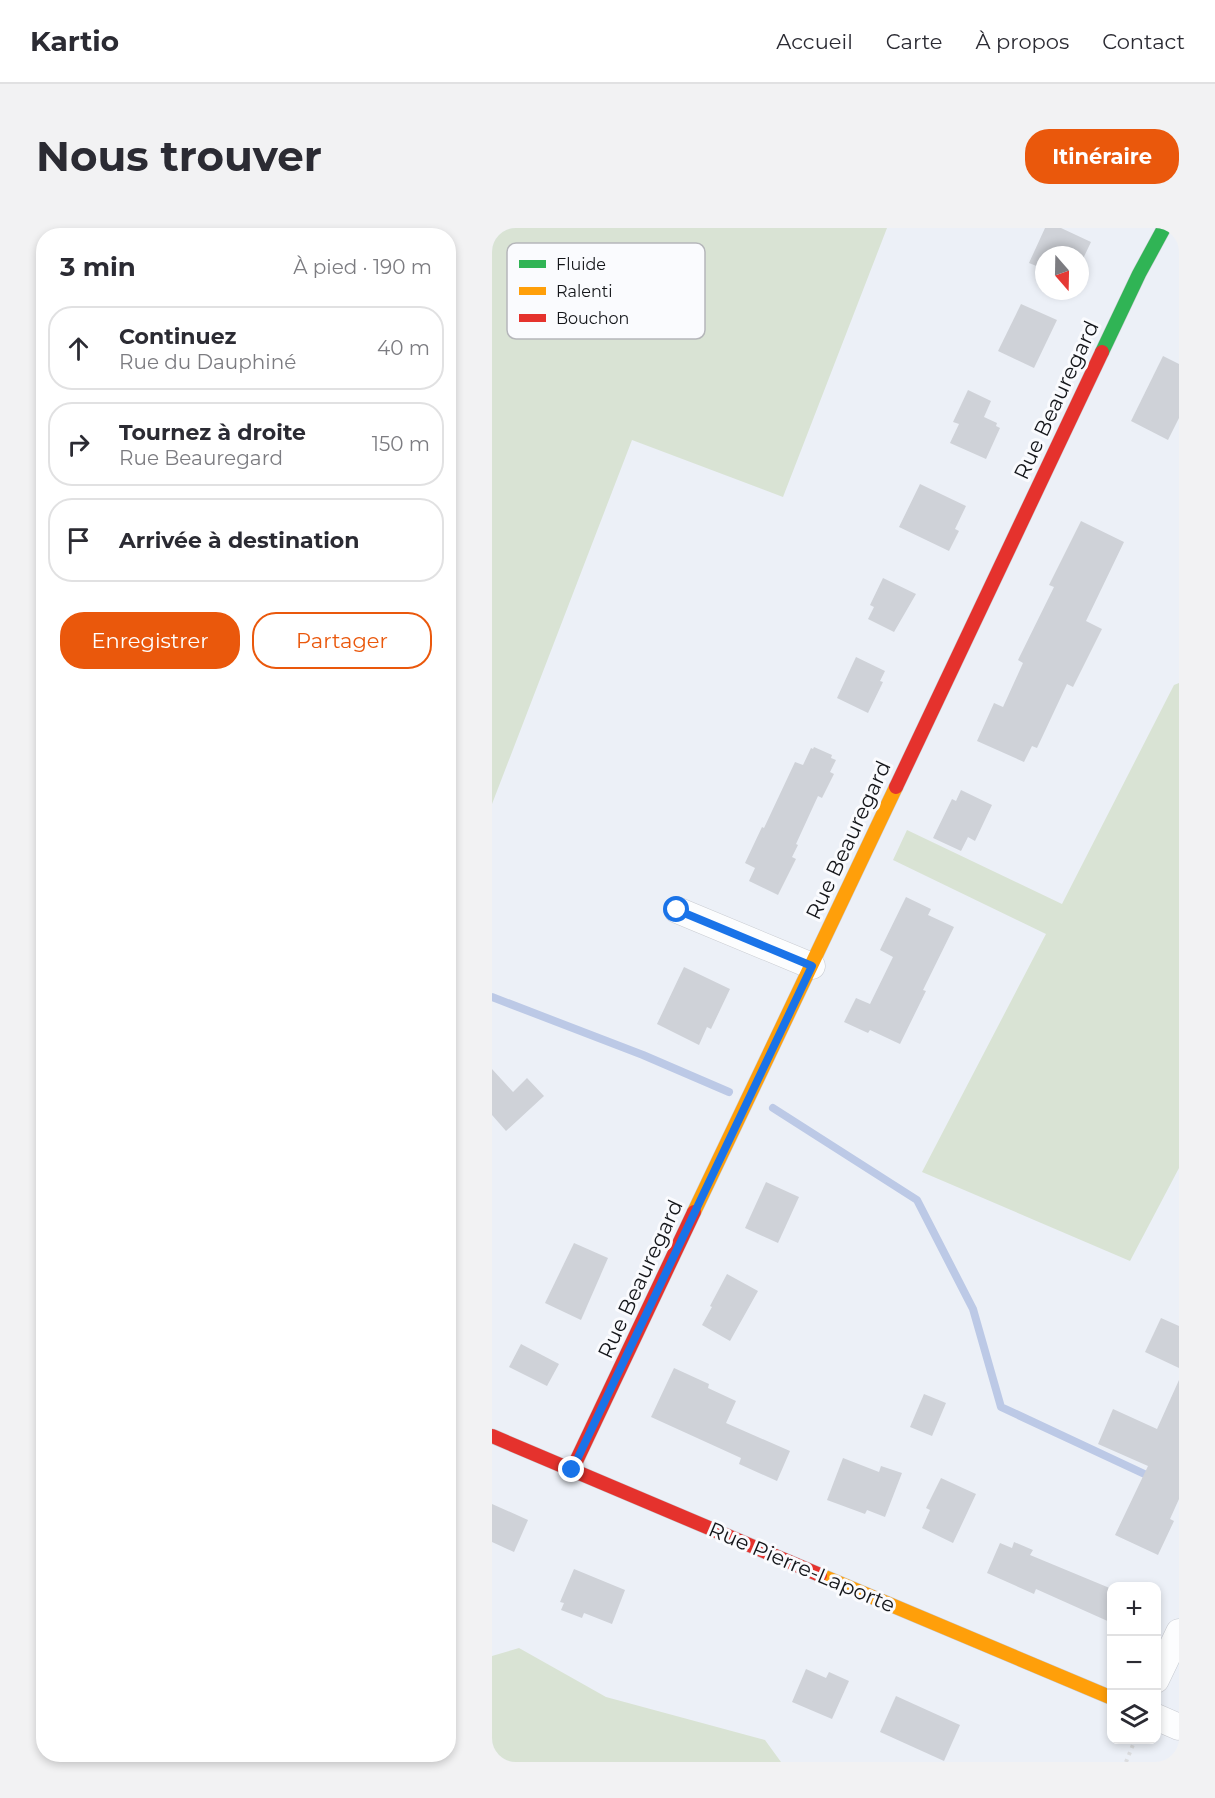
<!DOCTYPE html>
<html lang="fr">
<head>
<meta charset="utf-8">
<style>
	body { margin:0; font-family:Montserrat,sans-serif; background:#f2f2f3; color:#2b2b33 }
	.controls { position:absolute; right:18px; bottom:18px; display:grid; overflow:hidden; border-radius:12px; box-shadow:0 3px 9px #0003 }
	.controls button { width:54px; height:54px; display:grid; place-items:center; padding:0; border:0; border-bottom:2px solid #e1e1e2; background:#fff; color:#2b2b33; font:30px sans-serif }
	.compass { position:absolute; left:543px; top:18px; width:54px; height:54px; border-radius:50%; background:#fff; box-shadow:0 3px 9px #0003; rotate:160deg }
	.stop { position:absolute; width:18px; height:18px; margin:-14px; border:4px solid #1a73e8; border-radius:50%; background:#fff }
	.stop.end { background:#1a73e8; border-color:#fff; box-shadow:0 2px 6px #0008 }
	.list { margin:0; padding:0; list-style:none }
	h2 { display:flex; justify-content:space-between; align-items:center; height:78px; margin:0; padding:0 24px; font-size:26px }
	h2 small { font-size:20px; font-weight:400; color:#7c7c81 }
	.list li { display:grid; grid-template-columns:39px 1fr auto; gap:18px; align-items:center; box-sizing:border-box; height:84px; margin:0 12px 12px; padding:0 12px; border:2px solid #e1e1e2; border-radius:24px }
	.list b { display:block; font-size:22px; white-space:nowrap }
	.list p { margin:0; font-size:20px; white-space:nowrap; color:#7c7c81 }
	.list em { font-size:20px; font-style:normal; color:#7c7c81 }
	.actions { display:flex; gap:12px; padding:18px 24px }
	.actions a { flex:1; padding:14px 0; border:2px solid #ea580c; border-radius:24px; text-align:center; font-size:21px; color:#ea580c }
	.actions .main { background:#ea580c; color:#fff }
	.icon { flex:none; width:33px; height:33px; fill:none; stroke:currentColor; stroke-width:2; stroke-linecap:round; stroke-linejoin:round }
	.map { position:relative; flex:none; width:687px; height:1534px; overflow:hidden; border-radius:24px }
	header { display:flex; align-items:center; gap:36px; box-sizing:border-box; height:84px; padding:0 30px; background:#fff; border-bottom:2px solid #e1e1e2 }
	header strong { font-size:28px }
	nav { display:flex; gap:33px; margin-inline-start:auto; font-size:21px }
	.intro { display:flex; align-items:center; justify-content:space-between; box-sizing:border-box; height:144px; padding:0 36px }
	h1 { margin:0; font-size:42px }
	.button { padding:15px 27px; border-radius:24px; background:#ea580c; color:#fff; font-size:21px; font-weight:700 }
	main { display:flex; gap:36px; padding:0 36px }
	aside { flex:1; background:#fff; border-radius:24px; box-shadow:0 3px 9px #0003 }
	.map>svg:first-child { display:block }
	.green { fill:#d9e3d4 }
	.lines { fill:none; stroke-linecap:round; stroke-linejoin:round }
	.stream { stroke:#bcc9e6; stroke-width:8 }
	.building { fill:#cfd2d8 }
	.street-casing { stroke:#c8cbd1; stroke-width:27 }
	.fast-casing { stroke:#c8cbd1; stroke-width:15 }
	.slow-casing { stroke:#c8cbd1; stroke-width:15 }
	.jam-casing { stroke:#c8cbd1; stroke-width:15 }
	.path { stroke:#dcdddf; stroke-width:4; stroke-dasharray:3 4.5; stroke-linecap:butt }
	.street { stroke:#fcfdfe; stroke-width:26 }
	.fast { stroke:#30b455; stroke-width:14 }
	.slow { stroke:#ff9f0a; stroke-width:14 }
	.jam { stroke:#e5322d; stroke-width:14 }
	.route { stroke:#1a73e8; stroke-width:8 }
	.labels { text-anchor:middle; dominant-baseline:central; stroke-width:6; stroke-linejoin:round; paint-order:stroke }
	.street-label { font-size:21px; fill:#14161a; stroke:#fafbfe }
	.key { fill:#fafbfe; stroke:#b5b6ba; stroke-width:1.5 }
	.key-label { font-size:16px; fill:#14161a }
</style>
</head>
<body>
<header>
<strong>Kartio</strong>
<nav><a>Accueil</a><a>Carte</a><a>À propos</a><a>Contact</a></nav>
</header>
<div class="intro"><h1>Nous trouver</h1><a class="button">Itinéraire</a></div>
<main>
<aside>
<h2>3 min<small>À pied · 190 m</small></h2>
<ul class="list">
<li><svg class="icon" aria-label="ahead" viewBox="0 0 24 24"><path d="M12 20V5M6 11l6-6 6 6"/></svg><div><b>Continuez</b><p>Rue du Dauphiné</p></div><em>40 m</em></li>
<li><svg class="icon" aria-label="right" viewBox="0 0 24 24"><path d="M7 20v-9h11M14 6l5 5-5 5"/></svg><div><b>Tournez à droite</b><p>Rue Beauregard</p></div><em>150 m</em></li>
<li><svg class="icon" aria-label="arrive" viewBox="0 0 24 24"><path d="M6 21V4h12l-3 4 3 4H6"/></svg><div><b>Arrivée à destination</b></div></li>
</ul>
<div class="actions"><a class="main">Enregistrer</a><a>Partager</a></div>
</aside>
<div class="map">
<svg width="687" height="1534" viewBox="0 0 687 1534">
	<rect width="100%" height="100%" fill="#ecf0f7"/>
	<g class="green">
		<path d="M 0,0 L 395,0 L 291,269 L 140,212 L 0,576 Z"/>
		<path d="M 687,455 L 687,940 L 638,1033 L 430,944 L 554,706 L 401,632 L 415,602 L 570,676 L 682,457 Z"/>
		<path d="M 27,1420 L 114,1469 L 273,1512 L 289,1534 L 0,1534 L 0,1428 Z"/>
	</g>
	<g class="lines">
		<g class="stream">
			<path d="M 0,769 L 151,827 L 237,864"/>
			<path d="M 281,880 L 425,972 L 481,1081 L 509,1179 L 661,1250"/>
		</g>
	</g>
	<g class="building">
		<path d="M 553,0 L 569,0 L 599,14 L 588,37 L 588,27 L 552,27 L 552,41 L 537,35 Z"/>
		<path d="M 529,76 L 565,92 L 542,140 L 506,123 Z"/>
		<path d="M 671,128 L 687,136 L 687,190 L 676,212 L 639,193 Z"/>
		<path d="M 476,162 L 499,173 L 492,189 L 505,195 L 504,198 L 508,200 L 494,231 L 458,215 L 467,196 L 461,194 Z"/>
		<path d="M 428,256 L 474,278 L 463,301 L 467,303 L 457,323 L 407,299 Z"/>
		<path d="M 589,293 L 632,314 L 594,393 L 610,401 L 581,459 L 575,456 L 545,520 L 540,518 L 532,534 L 485,513 L 502,475 L 511,479 L 531,435 L 526,432 L 562,359 L 557,357 Z"/>
		<path d="M 391,350 L 424,366 L 402,404 L 376,391 L 382,379 L 378,377 Z"/>
		<path d="M 364,429 L 393,443 L 388,453 L 391,454 L 376,485 L 345,470 Z"/>
		<path d="M 322,519 L 340,527 L 339,530 L 344,532 L 338,544 L 342,546 L 330,570 L 326,568 L 304,616 L 306,617 L 300,629 L 304,631 L 286,667 L 257,653 L 263,640 L 253,635 L 270,599 L 272,600 L 303,534 L 311,537 L 319,520 L 321,521 Z"/>
		<path d="M 469,562 L 500,577 L 483,613 L 476,609 L 469,623 L 441,610 L 460,571 L 464,573 Z"/>
		<path d="M 414,669 L 439,681 L 436,687 L 462,699 L 431,762 L 434,763 L 408,816 L 378,802 L 376,805 L 352,794 L 364,770 L 378,776 L 401,729 L 388,722 Z"/>
		<path d="M 192,739 L 238,761 L 219,801 L 215,799 L 207,817 L 165,796 Z"/>
		<path d="M 0,841 L 21,864 L 35,850 L 52,868 L 14,903 L 0,887 Z"/>
		<path d="M 274,954 L 307,969 L 286,1015 L 253,1000 Z"/>
		<path d="M 82,1015 L 116,1030 L 89,1092 L 53,1075 Z"/>
		<path d="M 235,1046 L 266,1063 L 238,1113 L 210,1097 L 220,1079 L 218,1078 Z"/>
		<path d="M 669,1090 L 687,1098 L 687,1140 L 653,1124 Z"/>
		<path d="M 29,1116 L 67,1136 L 55,1158 L 17,1139 Z"/>
		<path d="M 182,1140 L 217,1156 L 216,1160 L 244,1173 L 234,1195 L 298,1223 L 285,1253 L 247,1236 L 249,1230 L 159,1189 Z"/>
		<path d="M 687,1152 L 687,1271 L 678,1291 L 682,1293 L 666,1327 L 623,1307 L 656,1238 L 606,1216 L 621,1181 L 665,1201 Z"/>
		<path d="M 432,1166 L 454,1175 L 440,1208 L 418,1199 Z"/>
		<path d="M 351,1230 L 387,1244 L 389,1238 L 410,1245 L 393,1289 L 375,1282 L 373,1286 L 335,1272 Z"/>
		<path d="M 449,1250 L 484,1266 L 461,1315 L 430,1300 L 438,1282 L 434,1280 Z"/>
		<path d="M 0,1276 L 36,1292 L 22,1324 L 0,1314 Z"/>
		<path d="M 522,1314 L 541,1322 L 538,1327 L 620,1361 L 620,1395 L 544,1361 L 542,1366 L 495,1345 L 508,1315 L 520,1320 Z"/>
		<path d="M 82,1341 L 133,1362 L 120,1396 L 92,1385 L 90,1390 L 69,1382 L 72,1375 L 68,1374 Z"/>
		<path d="M 314,1441 L 334,1450 L 337,1444 L 357,1453 L 340,1491 L 300,1474 Z"/>
		<path d="M 404,1468 L 468,1497 L 452,1533 L 388,1504 Z"/>
	</g>
	<g class="lines">
		<g class="street-casing">
			<g id="street">
				<path d="M 185,682 L 320,738"/>
				<path d="M 664,1452 L 687,1404"/>
				<path d="M 664,1489 L 687,1499"/>
			</g>
		</g>
		<g class="fast-casing">
			<path id="fast" d="M 610,124 L 647,46 L 672,0"/>
		</g>
		<g class="slow-casing">
			<g id="slow">
				<path d="M 202,984 L 404,559"/>
				<path d="M 328,1347 L 620,1470"/>
			</g>
		</g>
		<g class="jam-casing">
			<g id="jam">
				<path d="M 404,559 L 610,124"/>
				<path d="M 0,1208 L 328,1347"/>
				<path d="M 80,1242 L 202,984"/>
			</g>
		</g>
		<path class="path" d="M 634,1534 L 643,1512"/>
		<use href="#street" class="street"/>
		<use href="#fast" class="fast"/>
		<use href="#slow" class="slow"/>
		<use href="#jam" class="jam"/>
	</g>
	<g class="lines">
		<path class="route" d="M 80,1242 L 320,738 L 185,682"/>
	</g>
	<g class="labels">
		<g class="street-label">
			<text transform="translate(564 172) rotate(-65)">Rue Beauregard</text>
			<text transform="translate(356 612) rotate(-65)">Rue Beauregard</text>
			<text transform="translate(148 1051) rotate(-65)">Rue Beauregard</text>
			<text transform="translate(310 1339) rotate(23)">Rue Pierre-Laporte</text>
		</g>
	</g>
	<rect x="15" y="15" width="198" height="96" rx="9" class="key"/>
	<rect x="27" y="32" width="27" height="8" fill="#30b455"/>
	<rect x="27" y="59" width="27" height="8" fill="#ff9f0a"/>
	<rect x="27" y="86" width="27" height="8" fill="#e5322d"/>
	<g class="key-label">
		<text x="64" y="42">Fluide</text>
		<text x="64" y="69">Ralenti</text>
		<text x="64" y="96">Bouchon</text>
	</g>
</svg>
<div class="controls">
<button>+</button>
<button>−</button>
<button><svg class="icon" aria-label="layers" viewBox="0 0 24 24"><path d="M12 4l9 5-9 5-9-5zM3 14l9 5 9-5"/></svg></button>
</div>
<svg class="compass" viewBox="-18 -18 36 36"><path d="M0-13l5 13h-10z" fill="#e53935"/><path d="M0 13l5-13h-10z" fill="#7c7c81"/></svg>
<div class="stop" style="left:185px;top:682px"></div>
<div class="stop end" style="left:80px;top:1242px"></div>
</div>
</main>
</body>
</html>
